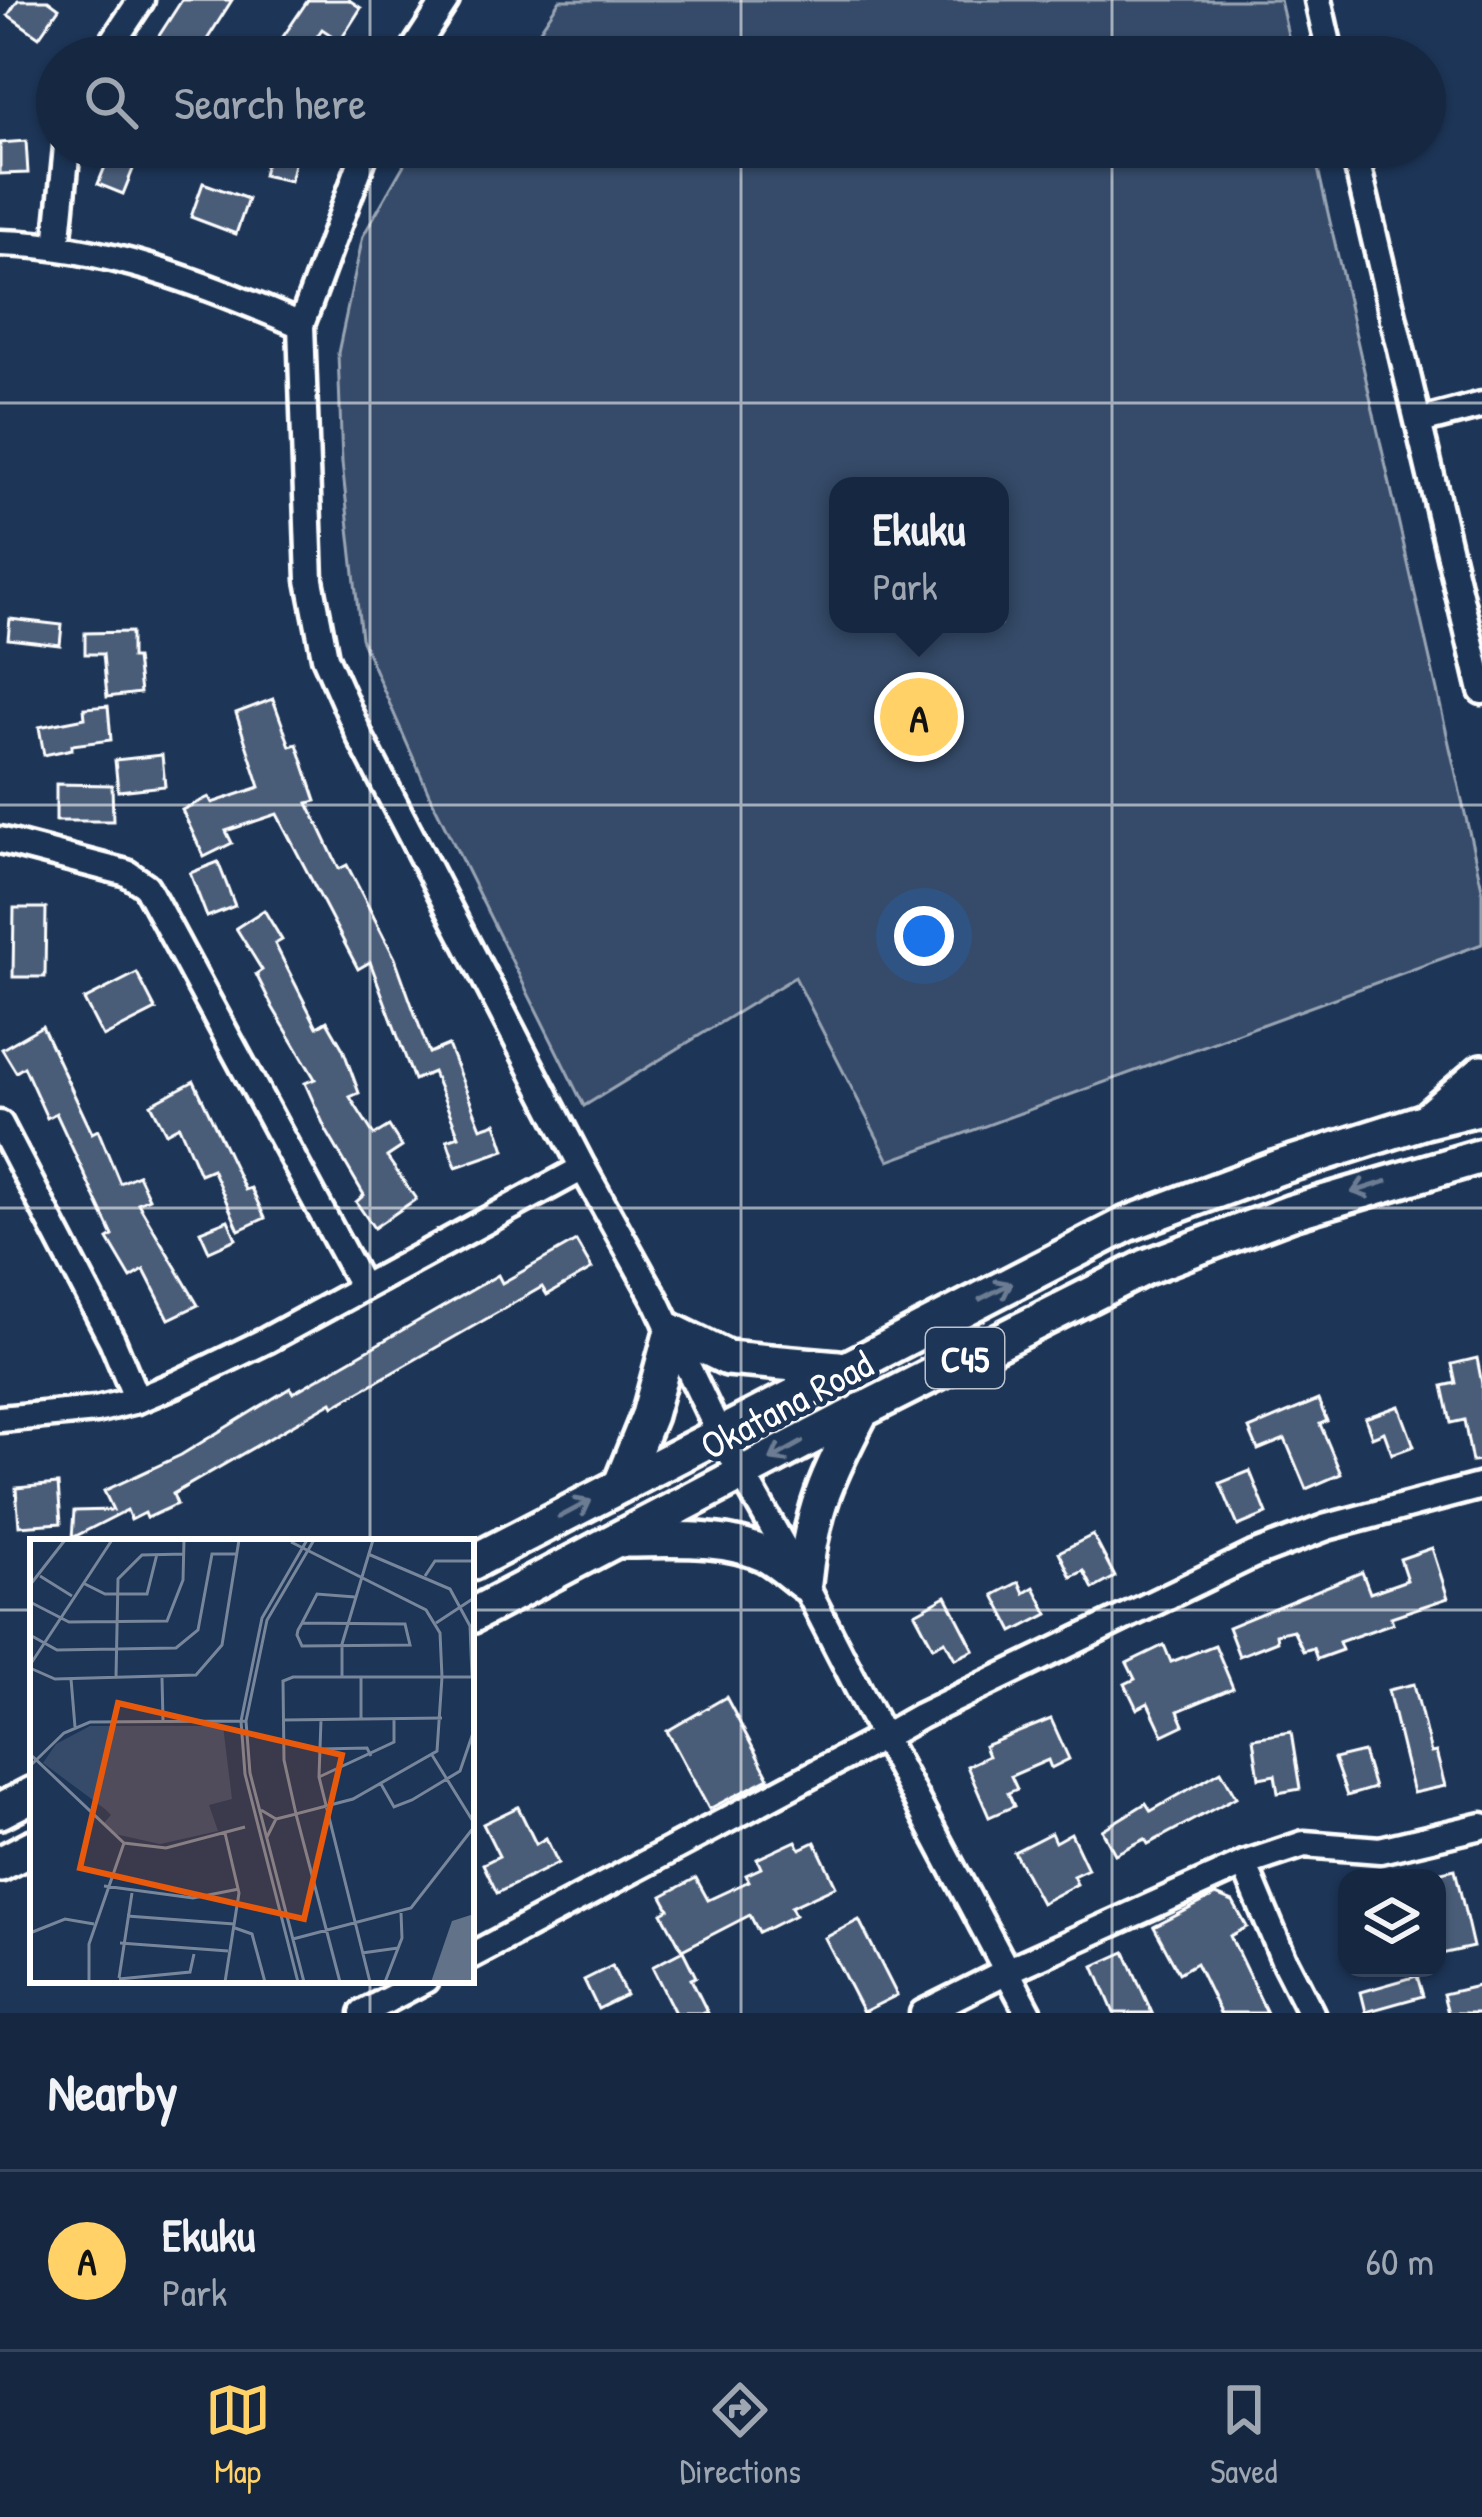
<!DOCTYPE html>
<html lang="en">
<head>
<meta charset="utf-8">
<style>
	body { margin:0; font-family:"Patrick Hand",sans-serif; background:#1f3048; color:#f1f3f6 }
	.controls { position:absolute; right:36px; bottom:36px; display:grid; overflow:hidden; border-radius:24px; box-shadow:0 3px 9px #0004 }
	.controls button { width:108px; height:108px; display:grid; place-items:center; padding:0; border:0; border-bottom:3px solid #35445a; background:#162841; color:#f1f3f6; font:60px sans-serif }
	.you { position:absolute; left:924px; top:936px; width:42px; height:42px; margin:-30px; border:9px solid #fff; border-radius:50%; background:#1a73e8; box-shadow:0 0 0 18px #1a73e833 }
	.badge { display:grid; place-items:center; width:78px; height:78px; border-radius:50%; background:#ffd166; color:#111; font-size:39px; font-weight:700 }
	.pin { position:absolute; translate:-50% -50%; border:6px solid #fff; box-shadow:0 3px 12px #0006 }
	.popup { position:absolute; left:829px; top:477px; width:180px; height:156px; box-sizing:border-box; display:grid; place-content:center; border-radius:24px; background:#162841; filter:drop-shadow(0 3px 9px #0005); font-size:39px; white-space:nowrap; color:#9ea6b1 }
	.popup b { font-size:45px; color:#f1f3f6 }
	.popup::after { content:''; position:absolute; left:50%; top:100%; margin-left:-24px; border:24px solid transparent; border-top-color:#162841 }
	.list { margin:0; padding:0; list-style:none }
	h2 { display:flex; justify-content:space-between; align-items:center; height:156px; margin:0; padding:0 48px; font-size:51px }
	h2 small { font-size:39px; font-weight:400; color:#9ea6b1 }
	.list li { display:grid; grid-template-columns:78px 1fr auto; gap:36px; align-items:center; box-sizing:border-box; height:180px; padding:0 48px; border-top:3px solid #35445a }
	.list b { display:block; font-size:45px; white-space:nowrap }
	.list p { margin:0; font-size:39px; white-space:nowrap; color:#9ea6b1 }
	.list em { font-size:39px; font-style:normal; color:#9ea6b1 }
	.icon { flex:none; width:66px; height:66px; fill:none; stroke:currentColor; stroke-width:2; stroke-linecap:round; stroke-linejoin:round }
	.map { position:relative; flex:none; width:1482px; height:2013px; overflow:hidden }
	.search { position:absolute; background:#162841; box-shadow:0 3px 9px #0004; left:36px; right:36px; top:36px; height:132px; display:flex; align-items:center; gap:30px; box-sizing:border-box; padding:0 42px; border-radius:66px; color:#9ea6b1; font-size:45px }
	.sheet { height:336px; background:#162841 }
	nav { display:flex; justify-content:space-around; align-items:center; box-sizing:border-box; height:168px; border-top:3px solid #35445a; background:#162841; font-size:33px; color:#9ea6b1 }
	nav a { display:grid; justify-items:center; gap:6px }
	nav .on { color:#ffd166 }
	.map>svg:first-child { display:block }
	.green { fill:#364b69; stroke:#9aa5b4; stroke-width:3; fill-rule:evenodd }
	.building { fill:#4a5d79; stroke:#fff; stroke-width:3 }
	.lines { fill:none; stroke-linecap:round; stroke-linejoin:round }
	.minor-casing { stroke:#fff; stroke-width:33 }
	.major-casing { stroke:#fff; stroke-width:42 }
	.minor { stroke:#1d3557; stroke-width:24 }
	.major { stroke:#1d3557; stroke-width:33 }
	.oneway { stroke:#6c7c92 }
	.grid { fill:none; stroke:#fff; stroke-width:3; stroke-opacity:0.55 }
	.labels { text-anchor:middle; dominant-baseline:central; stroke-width:10; stroke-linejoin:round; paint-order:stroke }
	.shield { fill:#1d3557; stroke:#bbc2cd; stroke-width:3 }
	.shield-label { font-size:36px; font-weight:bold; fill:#fff }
	.street-label { font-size:39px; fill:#fff; stroke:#1d3557 }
	.inset-road { fill:none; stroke:#77869a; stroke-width:3 }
	.view { fill:#e8590c; fill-opacity:0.15; stroke:#e8590c; stroke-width:6 }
	.inset-edge { fill:none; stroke:#fff; stroke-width:6 }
</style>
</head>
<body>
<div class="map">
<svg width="1482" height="2013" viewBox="0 0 1482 2013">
	<rect width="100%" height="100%" fill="#1d3557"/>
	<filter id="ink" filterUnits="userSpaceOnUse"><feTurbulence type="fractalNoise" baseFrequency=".00833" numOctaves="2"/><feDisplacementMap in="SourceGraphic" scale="24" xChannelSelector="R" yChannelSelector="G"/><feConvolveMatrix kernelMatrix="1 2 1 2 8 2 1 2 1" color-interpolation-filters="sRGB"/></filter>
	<g filter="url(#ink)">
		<g class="green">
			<path d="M 560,0 L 1280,0 L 1293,57 L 522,57 Z"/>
			<path d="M 414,147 L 483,147 L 510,164 L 522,147 L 1313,147 L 1482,888 L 1482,944 L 889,1161 L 795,977 L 584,1106 L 430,796 L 361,638 L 342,463 L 338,353 L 363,236 ZM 838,486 L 1000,486 L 1000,624 L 838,624 Z"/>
		</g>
		<g class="building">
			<path d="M 18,0 L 48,0 L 59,8 L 39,37 L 8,15 Z"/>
			<path d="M 182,0 L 232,0 L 196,57 L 171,57 L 153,45 Z"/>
			<path d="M 308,0 L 349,0 L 361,8 L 340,41 L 322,29 L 303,57 L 291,57 L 276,47 Z"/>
			<path d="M 26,141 L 28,173 L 0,174 L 0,143 Z"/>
			<path d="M 113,147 L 142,147 L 123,194 L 98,184 Z"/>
			<path d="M 269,149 L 296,155 L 290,181 L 263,175 Z"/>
			<path d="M 203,183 L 248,199 L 236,234 L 191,217 Z"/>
			<path d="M 10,619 L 62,625 L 60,645 L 8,639 Z"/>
			<path d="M 131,632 L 131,658 L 136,658 L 140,693 L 107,697 L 103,654 L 85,654 L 85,633 Z"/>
			<path d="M 273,699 L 290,746 L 297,744 L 316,801 L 308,803 L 339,869 L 347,865 L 395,958 L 429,1053 L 448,1045 L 481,1128 L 496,1123 L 505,1150 L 456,1167 L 447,1140 L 459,1136 L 433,1072 L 414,1080 L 370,962 L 358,969 L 277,814 L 226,831 L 232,843 L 204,857 L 182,810 L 209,797 L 212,803 L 260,787 L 236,713 Z"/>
			<path d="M 108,706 L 111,740 L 72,745 L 72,749 L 44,755 L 39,727 L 85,718 L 84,708 Z"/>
			<path d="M 162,755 L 165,786 L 118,791 L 115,760 Z"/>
			<path d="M 56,784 L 112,785 L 113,821 L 56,821 Z"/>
			<path d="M 218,862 L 235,906 L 207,917 L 190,873 Z"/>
			<path d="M 14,908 L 46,908 L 45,977 L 13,977 Z"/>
			<path d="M 264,910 L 282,940 L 275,944 L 317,1027 L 327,1021 L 343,1049 L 359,1093 L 350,1097 L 374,1135 L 389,1126 L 402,1147 L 387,1157 L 416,1199 L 374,1228 L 356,1202 L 364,1195 L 326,1130 L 305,1083 L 315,1079 L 273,1008 L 256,974 L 262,970 L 236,928 Z"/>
			<path d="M 137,973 L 156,1010 L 103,1037 L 84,1000 Z"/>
			<path d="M 42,1026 L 92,1133 L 98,1130 L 120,1183 L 138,1175 L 149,1198 L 138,1203 L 198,1305 L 169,1319 L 144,1270 L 131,1278 L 108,1239 L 113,1236 L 56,1113 L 47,1118 L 24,1067 L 16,1072 L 2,1049 Z"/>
			<path d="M 194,1081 L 245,1190 L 251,1188 L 265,1218 L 239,1230 L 212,1169 L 200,1174 L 179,1126 L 166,1133 L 151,1104 Z"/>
			<path d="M 228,1220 L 236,1239 L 209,1251 L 200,1231 Z"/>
			<path d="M 576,1241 L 592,1269 L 547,1295 L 542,1287 L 334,1406 L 332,1402 L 173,1494 L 177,1504 L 147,1518 L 145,1513 L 131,1520 L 127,1510 L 72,1538 L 74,1511 L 113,1510 L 104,1491 L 181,1455 L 290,1388 L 293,1393 L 498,1275 L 502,1283 Z"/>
			<path d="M 1477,1358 L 1482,1384 L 1482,1461 L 1472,1462 L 1464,1420 L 1451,1423 L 1443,1386 L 1456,1383 L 1452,1364 Z"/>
			<path d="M 1318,1400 L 1327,1421 L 1320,1424 L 1341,1474 L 1306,1489 L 1285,1439 L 1258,1450 L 1249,1429 Z"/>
			<path d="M 1399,1406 L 1414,1446 L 1392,1454 L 1384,1432 L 1372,1437 L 1365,1418 Z"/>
			<path d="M 1250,1471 L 1267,1514 L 1238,1526 L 1220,1483 Z"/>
			<path d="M 58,1484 L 61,1523 L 19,1526 L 16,1488 Z"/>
			<path d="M 1093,1535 L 1115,1577 L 1093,1589 L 1084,1571 L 1071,1577 L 1059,1552 Z"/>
			<path d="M 1432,1548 L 1448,1598 L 1391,1617 L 1393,1623 L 1339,1642 L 1342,1650 L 1317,1659 L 1313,1648 L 1303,1651 L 1293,1630 L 1276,1634 L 1277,1641 L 1239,1656 L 1228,1627 L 1362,1572 L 1370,1593 L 1407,1580 L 1400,1559 Z"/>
			<path d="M 1019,1582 L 1024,1593 L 1034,1587 L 1048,1614 L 1013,1632 L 994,1595 Z"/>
			<path d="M 946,1596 L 974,1650 L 955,1659 L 945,1641 L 933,1647 L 915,1613 Z"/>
			<path d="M 1164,1645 L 1171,1662 L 1215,1645 L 1233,1688 L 1178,1711 L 1184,1725 L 1163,1735 L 1148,1703 L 1137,1709 L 1125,1684 L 1135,1679 L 1127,1663 Z"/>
			<path d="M 1414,1684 L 1431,1753 L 1436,1752 L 1445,1786 L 1413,1793 L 1388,1690 Z"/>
			<path d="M 726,1697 L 769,1778 L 709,1809 L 667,1731 Z"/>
			<path d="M 1051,1719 L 1069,1759 L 1051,1768 L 1048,1760 L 1011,1776 L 1017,1789 L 1008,1793 L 1014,1806 L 989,1817 L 967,1766 L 988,1756 L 984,1746 Z"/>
			<path d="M 1291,1732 L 1300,1789 L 1278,1793 L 1275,1775 L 1259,1778 L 1253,1738 Z"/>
			<path d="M 1363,1752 L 1374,1788 L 1347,1796 L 1334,1759 Z"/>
			<path d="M 1221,1771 L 1236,1797 L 1148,1844 L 1145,1839 L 1115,1854 L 1102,1830 L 1146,1803 L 1151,1811 Z"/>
			<path d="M 518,1807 L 536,1844 L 546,1838 L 558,1863 L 497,1893 L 483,1864 L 499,1856 L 483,1824 Z"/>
			<path d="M 1051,1833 L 1055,1842 L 1071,1833 L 1088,1869 L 1073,1876 L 1077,1884 L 1041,1903 L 1014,1852 Z"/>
			<path d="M 796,1841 L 800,1849 L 815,1842 L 836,1886 L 791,1907 L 795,1915 L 759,1933 L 750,1915 L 682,1950 L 662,1913 L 669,1909 L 662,1896 L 696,1878 L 708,1900 L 749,1881 L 746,1875 L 761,1868 L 757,1859 Z"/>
			<path d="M 1455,1869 L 1473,1947 L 1437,1955 L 1437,1873 Z"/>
			<path d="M 1216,1895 L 1233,1902 L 1247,1927 L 1230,1936 L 1267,2013 L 1220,2013 L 1196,1963 L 1179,1973 L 1154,1927 Z"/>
			<path d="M 859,1920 L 897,1995 L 863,2012 L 825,1938 Z"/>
			<path d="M 683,1951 L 696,1977 L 691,1979 L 708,2013 L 675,2013 L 652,1967 Z"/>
			<path d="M 1125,1952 L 1152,2013 L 1114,2013 L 1094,1966 Z"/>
			<path d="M 612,1966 L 626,1995 L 598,2009 L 584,1980 Z"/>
			<path d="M 1417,1976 L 1423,1996 L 1366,2012 L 1361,1992 Z"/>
			<path d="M 1482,1985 L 1482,2013 L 1448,2013 L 1443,1994 Z"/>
		</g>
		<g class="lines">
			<g class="minor-casing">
				<g id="minor">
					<path d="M 1318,0 L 1331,57"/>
					<path d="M 103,57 L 141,0"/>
					<path d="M 409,57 L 446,0"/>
					<path d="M 367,147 L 301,325 L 310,580 L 325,657 L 360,737 L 583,1168 L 656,1300 L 719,1433 L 804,1583 L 883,1737 L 471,1956"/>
					<path d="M 1353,147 L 1482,691"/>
					<path d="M 0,243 C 106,245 205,284 301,325"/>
					<path d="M 57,247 L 67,147"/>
					<path d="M 1421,421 L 1482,405"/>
					<path d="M 0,840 L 127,873 L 146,886 L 362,1287"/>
					<path d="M 0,1124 L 112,1340 L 137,1400"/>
					<path d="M 0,1419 L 96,1410 L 137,1400 L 178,1383 L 267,1340 L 583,1168"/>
					<path d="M 1244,1864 L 1285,1962 L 1311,2013"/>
					<path d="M 363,2013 L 425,1980"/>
					<path d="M 923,2013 L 1009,1970 L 1244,1864 L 1304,1844 L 1380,1850 L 1482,1826"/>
					<path d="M 1029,2013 L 883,1737 L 920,1716 L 1253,1555 L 1327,1527 L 1482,1486"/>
				</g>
			</g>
			<g class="major-casing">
				<g id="major">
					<path d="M 1431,1116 L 1482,1072"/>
					<path d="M 621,1484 L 649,1415 L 672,1331 L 727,1358 L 838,1368"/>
					<path d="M 625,1540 C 669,1540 725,1535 766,1555 C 779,1562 792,1574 804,1583 C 811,1510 829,1473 862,1410"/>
					<path d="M 471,1563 L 1127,1224 L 1277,1168 L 1425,1121 L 1482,1107"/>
					<path d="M 471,1616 L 863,1410 L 1146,1267 L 1292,1212 L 1482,1156"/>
					<path d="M 0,1811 L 33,1794"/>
					<path d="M 0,1864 L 33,1847"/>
				</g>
			</g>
			<use href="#minor" class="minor"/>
			<use href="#major" class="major"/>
		</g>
		<defs><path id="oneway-shaft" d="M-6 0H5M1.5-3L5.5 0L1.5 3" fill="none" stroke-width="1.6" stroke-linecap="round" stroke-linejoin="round" transform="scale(3)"/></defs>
		<g class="oneway">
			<use href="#oneway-shaft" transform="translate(1369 1187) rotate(162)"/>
			<use href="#oneway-shaft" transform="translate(996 1291) rotate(-27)"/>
			<use href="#oneway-shaft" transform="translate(786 1451) rotate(151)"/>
			<use href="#oneway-shaft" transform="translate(575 1509) rotate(-28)"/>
		</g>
	</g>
	<path class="grid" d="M 370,0 L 370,57M 741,0 L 741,57M 1112,0 L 1112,57M 370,147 L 370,1542M 741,147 L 741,2013M 1112,147 L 1112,2013M 0,403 L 1482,403M 0,805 L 1482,805M 0,1208 L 1482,1208M 0,1610 L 33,1610M 471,1610 L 1482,1610M 370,1980 L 370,2013"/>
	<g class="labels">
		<rect class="shield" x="926" y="1328" width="78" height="60" rx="9"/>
		<g class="shield-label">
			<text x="965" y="1358">C45</text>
		</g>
		<g class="street-label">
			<text transform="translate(786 1404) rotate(-28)">Okatana Road</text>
		</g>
	</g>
	<g transform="translate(30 1539)">
		<rect width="444" height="444" fill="#1d3557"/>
		<path d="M 60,187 L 193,187 L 202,260 L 179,266 L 188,292 L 130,305 L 85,295 L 74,284 L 81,276 L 75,270 L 13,224 L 26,205 Z" fill="#364b69"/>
		<path d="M 444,375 L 444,443 L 401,443 L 422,382 Z" fill="#617289"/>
		<path class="inset-road" d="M 261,3 L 396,71 L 410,94 L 412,138 L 407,212 L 323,260 L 266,275 L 254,221 L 253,142 L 263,138 L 444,138M 338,15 L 420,50 L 440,87 L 442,137M 10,37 L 42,57M 395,37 L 405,22 L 444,22M 53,44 L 75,55 L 117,55 L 127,15M 0,46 L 35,1M 0,63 L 39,83 L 137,82 L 153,41 L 154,1M 272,84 L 375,85 L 380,106 L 272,107 L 267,96 L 268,91 L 272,84 L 287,55 L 325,58M 406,84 L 444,59M 0,96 L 27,111 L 146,109 L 168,91 L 182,15 L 208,15M 0,126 L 82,1M 0,129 L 25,140 L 166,136 L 192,106 L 209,1M 312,137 L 312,105 L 343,1M 86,138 L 88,40 L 112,16 L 155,15M 132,139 L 133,182M 41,140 L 45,188M 254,181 L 412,179M 291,181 L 289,238 L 340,443M 331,181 L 331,138M 291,210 L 337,209 L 341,217M 0,215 L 94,304 L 136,309 L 215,288M 402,216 L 444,284M 0,227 L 34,194 L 60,183 L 215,182M 289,238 L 364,203 L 364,181M 351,245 L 364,268 L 382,261 L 430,232 L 444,191M 231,271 L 246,280 L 237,298M 246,280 L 266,275 L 310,443M 195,294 L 209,354 L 195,443M 74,347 L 163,359 L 209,350M 97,377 L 204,385M 205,389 L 222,395 L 235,443M 0,394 L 35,380 L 64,385M 263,400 L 381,369 L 444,288M 90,404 L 198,412M 332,414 L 368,409M 89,439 L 102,354M 89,440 L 160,433 L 164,415M 59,443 L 59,405 L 94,304M 268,443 L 215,235 L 211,182 L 232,79 L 277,1M 274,443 L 220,234 L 216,182 L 237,81 L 284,1M 355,443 L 372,399 L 371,374"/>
		<path class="view" d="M 88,164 L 312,216 L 274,380 L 50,329 Z"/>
		<rect width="444" height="444" class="inset-edge"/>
	</g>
</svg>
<div class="controls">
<button><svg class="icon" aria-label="layers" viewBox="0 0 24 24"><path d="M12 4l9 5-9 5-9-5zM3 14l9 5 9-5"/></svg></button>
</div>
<div class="you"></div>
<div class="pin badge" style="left:919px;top:717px">A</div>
<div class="popup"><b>Ekuku</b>Park</div>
<div class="search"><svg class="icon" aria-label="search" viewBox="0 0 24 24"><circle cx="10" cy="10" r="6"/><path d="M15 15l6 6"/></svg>Search here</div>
</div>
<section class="sheet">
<h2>Nearby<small></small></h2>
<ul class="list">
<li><span class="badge">A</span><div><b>Ekuku</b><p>Park</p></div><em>60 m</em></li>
</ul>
</section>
<nav>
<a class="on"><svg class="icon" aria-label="map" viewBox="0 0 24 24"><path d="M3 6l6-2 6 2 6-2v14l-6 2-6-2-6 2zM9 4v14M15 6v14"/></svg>Map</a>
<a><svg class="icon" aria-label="directions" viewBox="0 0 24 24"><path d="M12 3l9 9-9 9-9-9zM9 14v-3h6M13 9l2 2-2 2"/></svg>Directions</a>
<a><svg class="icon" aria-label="saved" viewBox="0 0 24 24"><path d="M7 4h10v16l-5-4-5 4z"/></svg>Saved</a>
</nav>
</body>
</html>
